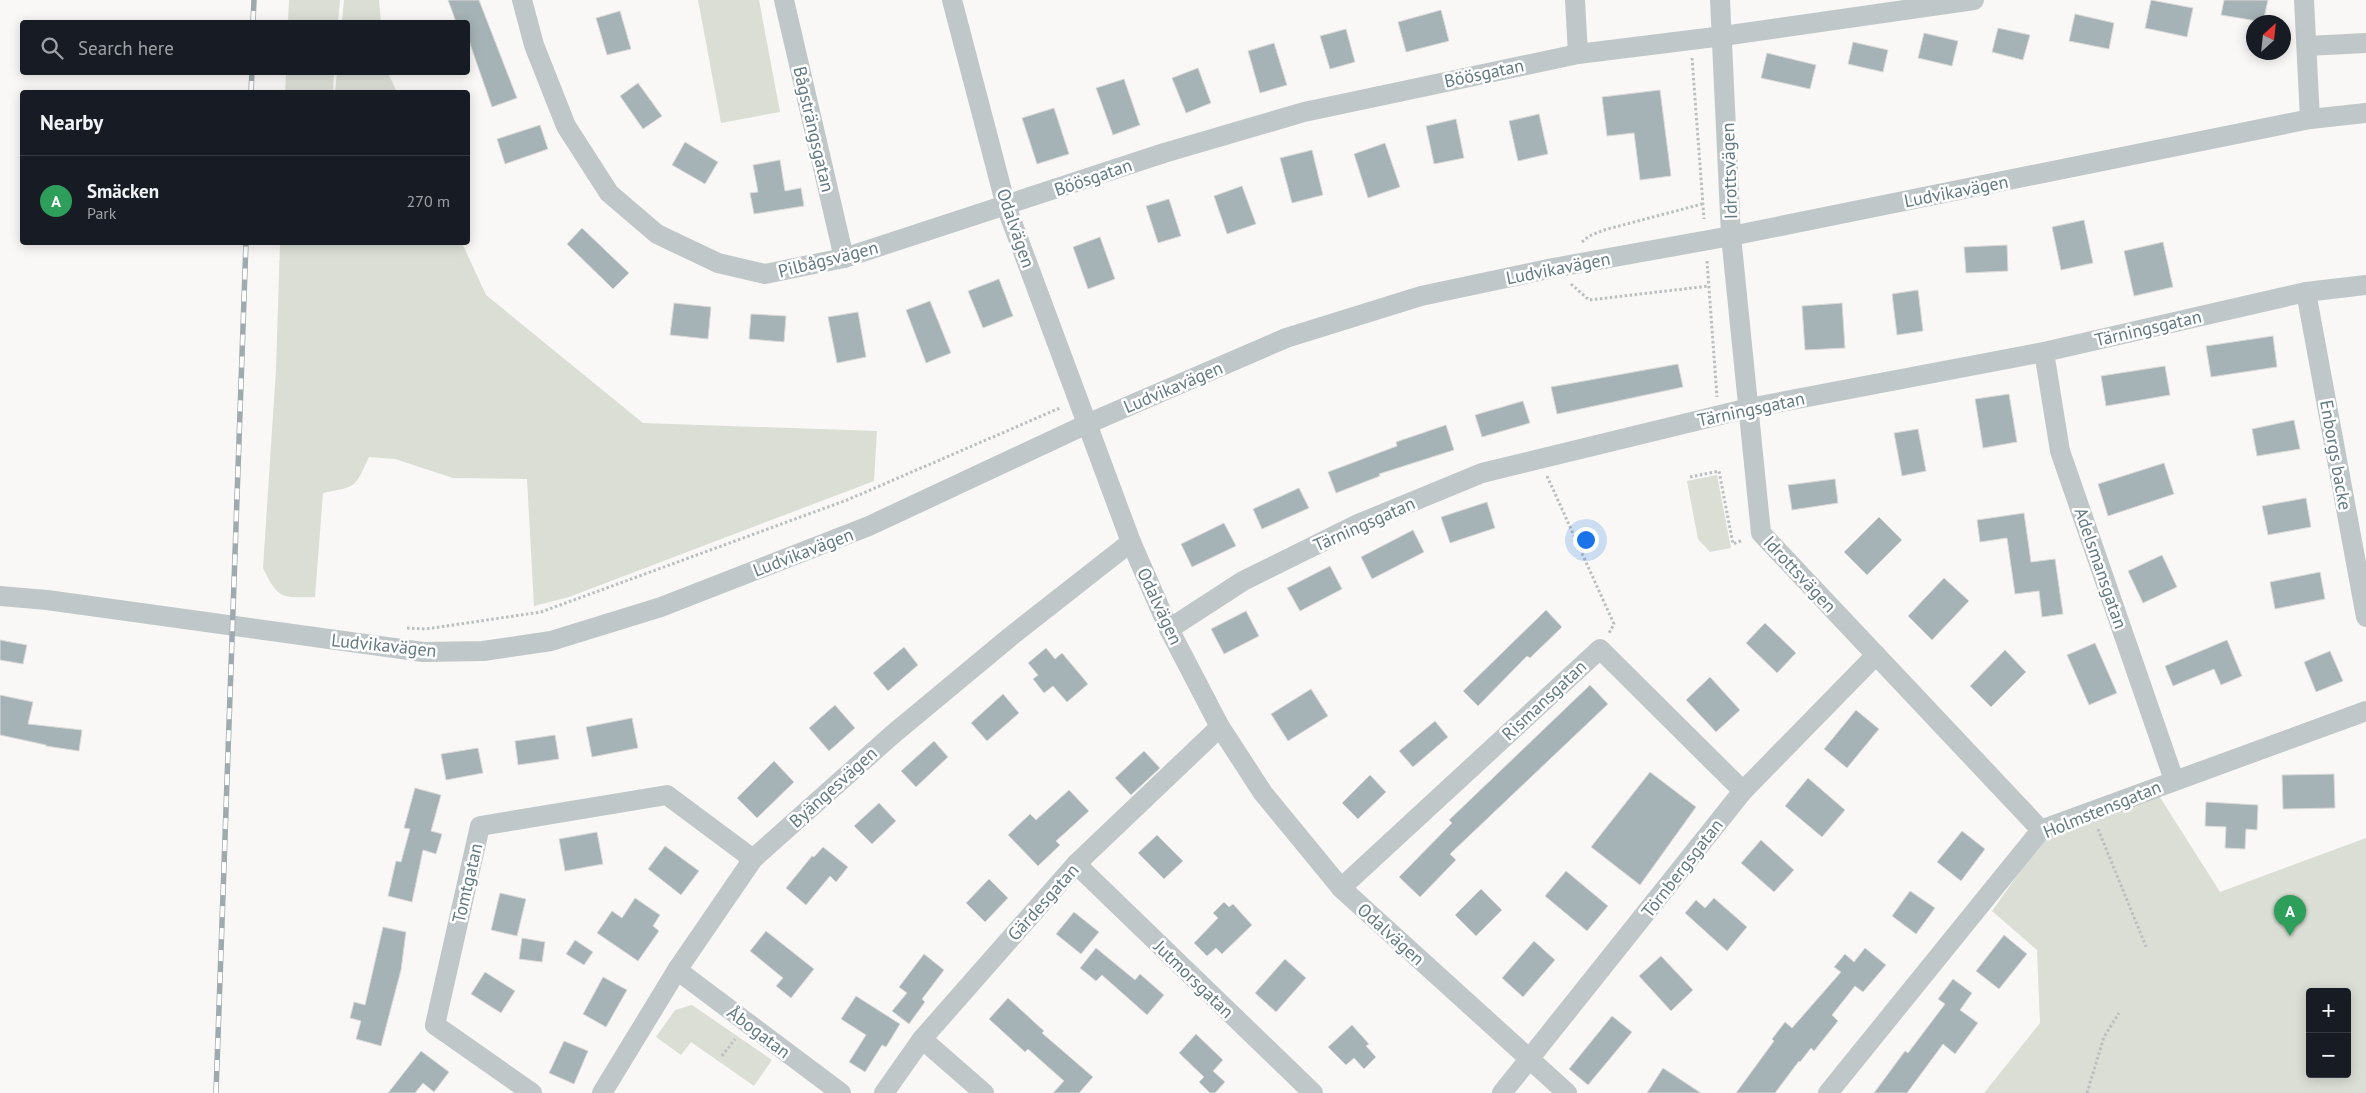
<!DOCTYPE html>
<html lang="en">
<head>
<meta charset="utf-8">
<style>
	body { margin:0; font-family:"PT Sans",sans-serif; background:#20242c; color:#f1f3f6 }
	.controls { position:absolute; right:15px; bottom:15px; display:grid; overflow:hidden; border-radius:5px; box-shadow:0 2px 12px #0003 }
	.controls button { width:45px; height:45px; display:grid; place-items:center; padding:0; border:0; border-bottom:1px solid #363941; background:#171b24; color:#f1f3f6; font:25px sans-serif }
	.compass { position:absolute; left:2246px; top:15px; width:45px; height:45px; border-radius:50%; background:#171b24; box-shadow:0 2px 12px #0003; rotate:27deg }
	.you { position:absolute; left:1585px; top:539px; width:18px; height:18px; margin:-12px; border:4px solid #fff; border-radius:50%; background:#1a73e8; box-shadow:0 0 0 8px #1a73e833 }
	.badge { display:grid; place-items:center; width:32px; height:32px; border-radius:50%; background:#e62f29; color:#fff; font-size:16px; font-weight:700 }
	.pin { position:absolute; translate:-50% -41px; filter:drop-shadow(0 1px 2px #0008) }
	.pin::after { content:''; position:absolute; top:26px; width:18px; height:15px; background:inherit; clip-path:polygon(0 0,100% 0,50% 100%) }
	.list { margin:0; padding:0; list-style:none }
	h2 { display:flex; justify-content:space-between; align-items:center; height:65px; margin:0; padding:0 20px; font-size:21px }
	h2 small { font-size:16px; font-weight:400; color:#9ea1a6 }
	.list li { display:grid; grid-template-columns:32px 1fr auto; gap:15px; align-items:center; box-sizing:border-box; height:90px; padding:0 20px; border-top:1px solid #363941 }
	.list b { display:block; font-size:19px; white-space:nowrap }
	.list p { margin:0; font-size:16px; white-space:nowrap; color:#9ea1a6 }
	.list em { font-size:16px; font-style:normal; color:#9ea1a6 }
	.icon { flex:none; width:28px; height:28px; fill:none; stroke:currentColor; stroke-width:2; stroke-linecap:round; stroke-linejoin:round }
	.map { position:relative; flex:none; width:2366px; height:1093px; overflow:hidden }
	.search { position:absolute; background:#171b24; box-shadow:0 2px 12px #0003; left:20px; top:20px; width:450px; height:55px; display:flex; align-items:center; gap:12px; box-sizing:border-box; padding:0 18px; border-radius:5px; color:#9ea1a6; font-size:19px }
	.panel { position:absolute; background:#171b24; box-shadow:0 2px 12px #0003; left:20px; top:90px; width:450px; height:155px; border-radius:5px }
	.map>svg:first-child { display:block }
	.green { fill:#daded5; fill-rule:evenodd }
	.building { fill:#a6b3b6; stroke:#dbdad9 }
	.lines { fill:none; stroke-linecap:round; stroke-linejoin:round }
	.path { stroke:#babfc1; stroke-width:3; stroke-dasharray:2.5 2.5; stroke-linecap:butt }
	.minor { stroke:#c0c7c9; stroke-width:20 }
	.rail-casing { stroke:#9faaae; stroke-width:5.5 }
	.rail { stroke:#fff; stroke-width:4; stroke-dasharray:11; stroke-linecap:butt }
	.labels { text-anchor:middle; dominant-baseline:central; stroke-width:5; stroke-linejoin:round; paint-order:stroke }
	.street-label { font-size:18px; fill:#637a82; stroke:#fff }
</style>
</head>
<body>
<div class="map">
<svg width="2366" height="1093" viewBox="0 0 2366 1093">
	<rect width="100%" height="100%" fill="#f9f8f6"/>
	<g class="green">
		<path d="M 289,0 L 340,0 L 338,22 L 288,22 Z"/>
		<path d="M 344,0 L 379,0 L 381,22 L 342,22 Z"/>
		<path d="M 698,0 L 759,0 L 780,112 L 721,123 Z"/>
		<path d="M 337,72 L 388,73 L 397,92 L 335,92 Z"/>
		<path d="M 286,73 L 334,73 L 333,92 L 285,92 Z"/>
		<path d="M 280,243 L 462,243 L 486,295 L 643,423 L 877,431 L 874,481 L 569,597 L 534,606 L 527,479 L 453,478 L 395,459 L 369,457 C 354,489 357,486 323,493 L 315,597 C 281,598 278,599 263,568 L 276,369 Z"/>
		<path d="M 1717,475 L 1731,548 L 1710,552 L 1698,539 L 1687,481 Z"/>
		<path d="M 2156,791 L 2220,892 L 2366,838 L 2366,1093 L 1984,1093 L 2040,1023 L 2037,950 L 1992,911 L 2048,832 ZM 2310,992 L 2347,992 L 2347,1074 L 2310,1074 Z"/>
		<path d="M 692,1005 L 772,1060 L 754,1086 L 691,1042 L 681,1055 L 656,1037 L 675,1010 Z"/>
	</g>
	<g class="building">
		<path d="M 448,0 L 479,0 L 517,98 L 492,107 L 468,38 L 468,22 L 456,22 Z"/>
		<path d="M 2151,0 L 2193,8 L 2187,37 L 2145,28 Z"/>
		<path d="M 2224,0 L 2268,0 L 2263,22 L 2221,15 Z"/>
		<path d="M 1441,10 L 1449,41 L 1406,52 L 1398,22 Z"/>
		<path d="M 620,11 L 631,49 L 607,55 L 596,18 Z"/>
		<path d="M 2075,14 L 2114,23 L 2109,49 L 2069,41 Z"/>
		<path d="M 1998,28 L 2030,35 L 2023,60 L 1992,52 Z"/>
		<path d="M 1346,29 L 1355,62 L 1330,69 L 1320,36 Z"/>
		<path d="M 1924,33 L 1958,41 L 1952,66 L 1918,58 Z"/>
		<path d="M 1853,42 L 1888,50 L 1883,72 L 1848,64 Z"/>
		<path d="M 1274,43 L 1287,85 L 1260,93 L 1248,51 Z"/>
		<path d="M 1767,53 L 1816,65 L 1810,89 L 1761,78 Z"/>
		<path d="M 1198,68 L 1211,103 L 1186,113 L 1172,78 Z"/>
		<path d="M 1124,79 L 1140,125 L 1113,135 L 1096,88 Z"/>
		<path d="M 638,83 L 662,116 L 643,129 L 620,96 Z"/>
		<path d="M 1660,90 L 1671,176 L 1640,180 L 1634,133 L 1607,136 L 1602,97 Z"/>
		<path d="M 1054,108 L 1069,154 L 1037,164 L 1022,118 Z"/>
		<path d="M 1539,114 L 1548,154 L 1518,161 L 1509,121 Z"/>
		<path d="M 1456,119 L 1464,158 L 1434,164 L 1426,126 Z"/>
		<path d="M 540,125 L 548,149 L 505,164 L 497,139 Z"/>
		<path d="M 685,142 L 718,162 L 705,184 L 672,165 Z"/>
		<path d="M 1385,143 L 1400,187 L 1368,198 L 1354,154 Z"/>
		<path d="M 1312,150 L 1323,195 L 1292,203 L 1280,158 Z"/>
		<path d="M 780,160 L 785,191 L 801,188 L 804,206 L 754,214 L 750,193 L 758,192 L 753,165 Z"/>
		<path d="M 1242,186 L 1256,224 L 1227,234 L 1214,196 Z"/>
		<path d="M 1169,199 L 1181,236 L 1158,243 L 1146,206 Z"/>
		<path d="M 2084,220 L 2093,263 L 2061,270 L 2052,227 Z"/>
		<path d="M 582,228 L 629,273 L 613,289 L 567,244 Z"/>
		<path d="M 1100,237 L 1115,279 L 1088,289 L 1073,247 Z"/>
		<path d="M 2163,242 L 2173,287 L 2134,296 L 2124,251 Z"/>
		<path d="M 2007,245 L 2008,271 L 1966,273 L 1964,247 Z"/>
		<path d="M 999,279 L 1013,316 L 983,328 L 968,291 Z"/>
		<path d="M 1918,290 L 1923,331 L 1897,335 L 1892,294 Z"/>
		<path d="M 930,301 L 951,353 L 926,363 L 906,310 Z"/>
		<path d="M 674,303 L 711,307 L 708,339 L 670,335 Z"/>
		<path d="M 1842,303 L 1845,348 L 1805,350 L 1802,306 Z"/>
		<path d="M 858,312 L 866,357 L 837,363 L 828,317 Z"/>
		<path d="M 751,314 L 786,316 L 784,342 L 749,339 Z"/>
		<path d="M 2273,336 L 2277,367 L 2211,377 L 2206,346 Z"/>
		<path d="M 1678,364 L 1683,387 L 1557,414 L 1551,387 Z"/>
		<path d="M 2165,366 L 2170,395 L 2106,406 L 2101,376 Z"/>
		<path d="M 2009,394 L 2017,442 L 1983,448 L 1975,399 Z"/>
		<path d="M 1523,401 L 1530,423 L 1482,437 L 1475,415 Z"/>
		<path d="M 2294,420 L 2300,449 L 2257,456 L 2252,429 Z"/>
		<path d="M 1446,425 L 1454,450 L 1379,474 L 1380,476 L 1336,493 L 1328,472 L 1397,446 L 1396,442 Z"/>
		<path d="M 1918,429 L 1926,471 L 1902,476 L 1894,433 Z"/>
		<path d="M 2164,463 L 2174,494 L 2108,516 L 2098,484 Z"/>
		<path d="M 1835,479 L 1838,503 L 1792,510 L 1788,485 Z"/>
		<path d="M 1299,488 L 1309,508 L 1262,529 L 1253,509 Z"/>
		<path d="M 2306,498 L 2311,527 L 2268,535 L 2262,506 Z"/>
		<path d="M 1487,502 L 1495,528 L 1450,543 L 1441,517 Z"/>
		<path d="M 2024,513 L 2031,562 L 2055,559 L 2063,614 L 2042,617 L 2039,591 L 2015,594 L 2007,538 L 1980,542 L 1977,520 Z"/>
		<path d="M 1879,517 L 1902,540 L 1867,575 L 1844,552 Z"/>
		<path d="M 1224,523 L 1236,546 L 1192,567 L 1181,544 Z"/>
		<path d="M 1413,530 L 1424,552 L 1372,579 L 1361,557 Z"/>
		<path d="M 2162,555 L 2177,587 L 2143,603 L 2128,571 Z"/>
		<path d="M 1330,566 L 1342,589 L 1300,611 L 1287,588 Z"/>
		<path d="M 2320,572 L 2325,599 L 2275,609 L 2270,582 Z"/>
		<path d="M 1944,578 L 1969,601 L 1932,640 L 1908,616 Z"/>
		<path d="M 1546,610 L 1562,627 L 1530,658 L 1527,656 L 1478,706 L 1463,691 Z"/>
		<path d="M 1246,611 L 1259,636 L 1224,654 L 1211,629 Z"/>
		<path d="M 1765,623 L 1796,653 L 1777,673 L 1746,643 Z"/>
		<path d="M 0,640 L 27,645 L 23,664 L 0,660 Z"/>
		<path d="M 2227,640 L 2242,676 L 2221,685 L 2214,669 L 2173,686 L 2165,666 Z"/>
		<path d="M 2095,643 L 2117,693 L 2089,705 L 2067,655 Z"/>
		<path d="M 904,647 L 918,665 L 888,691 L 873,673 Z"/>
		<path d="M 1046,648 L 1055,659 L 1062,653 L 1088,684 L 1067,702 L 1053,686 L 1044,693 L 1033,679 L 1038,675 L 1028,663 Z"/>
		<path d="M 2005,650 L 2026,672 L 1991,707 L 1970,686 Z"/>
		<path d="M 2330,651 L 2343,681 L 2316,692 L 2304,662 Z"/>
		<path d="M 1710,677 L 1740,710 L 1716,732 L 1686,700 Z"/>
		<path d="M 1590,685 L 1608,704 L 1450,854 L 1456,860 L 1420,897 L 1399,877 L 1452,823 L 1449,820 Z"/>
		<path d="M 1311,689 L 1328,716 L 1288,741 L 1271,714 Z"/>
		<path d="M 1003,694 L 1019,713 L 987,741 L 971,723 Z"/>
		<path d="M 0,695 L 33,702 L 28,724 L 82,730 L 79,751 L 46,746 L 46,745 L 0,735 Z"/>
		<path d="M 835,705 L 855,728 L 829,751 L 809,728 Z"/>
		<path d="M 1856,710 L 1879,729 L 1847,768 L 1824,749 Z"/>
		<path d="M 632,718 L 638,748 L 592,757 L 586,727 Z"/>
		<path d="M 1435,721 L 1448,737 L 1413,767 L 1399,751 Z"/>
		<path d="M 555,735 L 559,759 L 518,765 L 515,741 Z"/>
		<path d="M 934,741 L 948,757 L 916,787 L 901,771 Z"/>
		<path d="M 478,748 L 483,773 L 446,780 L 441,754 Z"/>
		<path d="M 1144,751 L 1160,768 L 1131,795 L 1115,778 Z"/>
		<path d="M 774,761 L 794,782 L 757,818 L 737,798 Z"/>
		<path d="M 1650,772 L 1696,807 L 1640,885 L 1591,847 Z"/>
		<path d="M 2334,774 L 2335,808 L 2283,809 L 2282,775 Z"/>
		<path d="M 1370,775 L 1386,792 L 1358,819 L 1342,803 Z"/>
		<path d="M 1808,778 L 1845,810 L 1822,837 L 1785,806 Z"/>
		<path d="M 415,788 L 441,795 L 431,831 L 442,834 L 436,854 L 423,850 L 412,902 L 388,896 L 396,861 L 401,862 L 410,829 L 404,828 Z"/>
		<path d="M 1069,790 L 1089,811 L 1056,841 L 1060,845 L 1038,866 L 1008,835 L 1030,814 L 1036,820 Z"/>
		<path d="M 2206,802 L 2258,805 L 2257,830 L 2246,829 L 2245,849 L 2225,848 L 2226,827 L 2205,826 Z"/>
		<path d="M 879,803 L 896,821 L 872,844 L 854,826 Z"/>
		<path d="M 1962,831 L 1985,849 L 1961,881 L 1937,862 Z"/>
		<path d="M 597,832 L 603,864 L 565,871 L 559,839 Z"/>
		<path d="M 1157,835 L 1183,861 L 1164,879 L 1138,853 Z"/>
		<path d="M 1761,840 L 1794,870 L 1774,892 L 1741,863 Z"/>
		<path d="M 665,846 L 699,871 L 681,895 L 648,869 Z"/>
		<path d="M 823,847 L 848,867 L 836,882 L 830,876 L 806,905 L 786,888 L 812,856 L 814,857 Z"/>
		<path d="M 1566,871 L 1608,906 L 1587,931 L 1545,896 Z"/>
		<path d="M 989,879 L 1008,898 L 985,922 L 966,903 Z"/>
		<path d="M 1481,889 L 1502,910 L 1476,936 L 1455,915 Z"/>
		<path d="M 1910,891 L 1935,908 L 1916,934 L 1892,916 Z"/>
		<path d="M 500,893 L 526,899 L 517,936 L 491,930 Z"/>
		<path d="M 635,898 L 660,915 L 653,926 L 659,931 L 638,961 L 597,933 L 612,911 L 622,918 Z"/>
		<path d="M 1714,898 L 1747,927 L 1727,951 L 1685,913 L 1696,900 L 1705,908 Z"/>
		<path d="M 1224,902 L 1229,907 L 1233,904 L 1252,925 L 1222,954 L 1216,948 L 1207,956 L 1194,943 L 1218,918 L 1213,913 Z"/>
		<path d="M 1074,912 L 1099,932 L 1081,954 L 1056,934 Z"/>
		<path d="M 383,927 L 406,932 L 401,970 L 381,1046 L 356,1039 L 361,1021 L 350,1018 L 354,1002 L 365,1005 Z"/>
		<path d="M 766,931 L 814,969 L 791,998 L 776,986 L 783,978 L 750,951 Z"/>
		<path d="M 2004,935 L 2027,954 L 1999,989 L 1976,971 Z"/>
		<path d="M 522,938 L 545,942 L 542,962 L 519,959 Z"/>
		<path d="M 575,940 L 593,952 L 584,965 L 566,954 Z"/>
		<path d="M 1534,941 L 1555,960 L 1523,997 L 1502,978 Z"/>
		<path d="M 1096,948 L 1135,980 L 1140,974 L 1164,995 L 1147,1015 L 1102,975 L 1096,981 L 1080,968 Z"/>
		<path d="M 1865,948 L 1886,965 L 1863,992 L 1855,986 L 1832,1015 L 1838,1021 L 1814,1051 L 1811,1048 L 1800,1062 L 1799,1061 L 1775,1093 L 1736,1093 L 1774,1041 L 1772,1039 L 1785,1022 L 1792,1028 L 1841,972 L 1834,967 L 1845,954 L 1854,962 Z"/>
		<path d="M 924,954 L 944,970 L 922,999 L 925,1002 L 909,1024 L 892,1011 L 907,993 L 899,987 Z"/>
		<path d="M 1661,956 L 1693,990 L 1671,1011 L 1639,976 Z"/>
		<path d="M 1285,959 L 1306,978 L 1276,1012 L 1255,993 Z"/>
		<path d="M 485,972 L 515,991 L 501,1013 L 471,994 Z"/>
		<path d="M 603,977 L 627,990 L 606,1027 L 583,1014 Z"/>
		<path d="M 1953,979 L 1972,993 L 1960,1010 L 1978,1023 L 1955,1054 L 1943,1044 L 1907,1093 L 1874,1093 L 1905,1051 L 1908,1053 L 1945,1004 L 1938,999 Z"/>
		<path d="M 856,996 L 900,1024 L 886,1047 L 882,1045 L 865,1072 L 849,1062 L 866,1035 L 841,1019 Z"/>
		<path d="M 1008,998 L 1044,1031 L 1042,1033 L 1093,1077 L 1079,1093 L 1053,1093 L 1064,1081 L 1028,1049 L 1025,1052 L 989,1019 Z"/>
		<path d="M 1612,1016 L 1632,1032 L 1588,1085 L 1569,1069 Z"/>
		<path d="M 1352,1025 L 1369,1044 L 1366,1046 L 1376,1057 L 1364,1069 L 1354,1058 L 1346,1065 L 1328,1047 Z"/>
		<path d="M 1196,1034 L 1223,1060 L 1213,1071 L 1225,1082 L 1215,1093 L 1210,1093 L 1199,1082 L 1204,1077 L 1179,1053 Z"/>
		<path d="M 564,1041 L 588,1051 L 574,1084 L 549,1073 Z"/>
		<path d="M 421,1051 L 449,1072 L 434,1092 L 423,1083 L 415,1093 L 388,1093 Z"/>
		<path d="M 1663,1068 L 1701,1093 L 1647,1093 Z"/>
	</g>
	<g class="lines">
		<g class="path">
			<path d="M 1692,58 L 1704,219"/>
			<path d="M 1582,242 L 1589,236 L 1604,230 L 1702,204"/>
			<path d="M 1707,261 L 1717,397"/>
			<path d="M 1571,284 L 1589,300 L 1709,286"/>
			<path d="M 1547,476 L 1614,624 L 1609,633"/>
			<path d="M 1690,477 L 1719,471 L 1733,544 L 1743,540"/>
			<path d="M 407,628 L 426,629 L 541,612 L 847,500 L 1060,408"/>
			<path d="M 2098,829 L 2147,949"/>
			<path d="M 722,1056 L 735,1039"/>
			<path d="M 2087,1093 L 2104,1037 L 2119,1013"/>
		</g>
		<g class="minor">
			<path d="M 522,0 L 534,45 L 566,126 L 609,193 L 657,234 L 718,263 L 765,274 L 844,258 L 1164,153 L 1304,112 L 1578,54 L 1723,36 L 1974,0"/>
			<path d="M 784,0 L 844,258"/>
			<path d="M 952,0 L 1006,206 L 1131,542 L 1169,629 L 1220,727 L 1263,793 L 1341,888 L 1567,1093"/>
			<path d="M 1575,0 L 1578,54"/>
			<path d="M 1720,0 L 1731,236 L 1761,533 L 2041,830"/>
			<path d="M 2304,0 L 2310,119"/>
			<path d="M 2307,46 L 2366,43"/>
			<path d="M 2306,292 L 2366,617"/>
			<path d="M 2044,352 L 2060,451 L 2174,780"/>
			<path d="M 0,596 L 47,600 L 423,652 L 483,651 L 551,641 L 661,607 L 869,526 L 1087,424 L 1286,338 L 1421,296 L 1553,268 L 1731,236 L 2310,119 L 2366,113"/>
			<path d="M 1169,629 L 1243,581 L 1358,524 L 1482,473 L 1749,408 L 2044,352 L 2306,292 L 2366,285"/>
			<path d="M 1076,864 L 1313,1093"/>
			<path d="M 1341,888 L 1600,649 L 1743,791"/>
			<path d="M 677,970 L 841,1093"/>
			<path d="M 922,1039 L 984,1093"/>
			<path d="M 532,1093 L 435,1025 L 480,826 L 667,795 L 753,859"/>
			<path d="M 602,1093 L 677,970 L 753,859 L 892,735 L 1010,637 L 1131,542"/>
			<path d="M 884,1093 L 922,1039 L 1076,864 L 1220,727"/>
			<path d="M 1502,1093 L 1743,791 L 1876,655"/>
			<path d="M 1828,1093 L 2041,830 L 2366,711"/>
		</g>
		<g class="rail-casing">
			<g id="rail">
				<path d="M 253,22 L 254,0"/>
				<path d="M 251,92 L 252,72"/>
				<path d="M 216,1093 L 246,242"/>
			</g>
		</g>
		<use href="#rail" class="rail"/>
	</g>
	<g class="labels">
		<g class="street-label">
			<text transform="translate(1484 73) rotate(-12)">Böösgatan</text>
			<text transform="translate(814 129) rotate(77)">Bågsträngsgatan</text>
			<text transform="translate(1729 171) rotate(-92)">Idrottsvägen</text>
			<text transform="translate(1093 177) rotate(-19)">Böösgatan</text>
			<text transform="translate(1956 191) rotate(-11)">Ludvikavägen</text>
			<text transform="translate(1016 228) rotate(71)">Odalvägen</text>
			<text transform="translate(828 259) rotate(-14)">Pilbågsvägen</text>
			<text transform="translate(1558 268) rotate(-11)">Ludvikavägen</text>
			<text transform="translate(2148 328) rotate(-13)">Tärningsgatan</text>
			<text transform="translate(1173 387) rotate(-23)">Ludvikavägen</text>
			<text transform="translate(1751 409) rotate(-12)">Tärningsgatan</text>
			<text transform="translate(2336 455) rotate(80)">Enborgs backe</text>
			<text transform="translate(1364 524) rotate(-24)">Tärningsgatan</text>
			<text transform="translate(803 552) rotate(-21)">Ludvikavägen</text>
			<text transform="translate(2101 568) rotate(71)">Adelsmansgatan</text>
			<text transform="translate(1800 574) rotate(47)">Idrottsvägen</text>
			<text transform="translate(1160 606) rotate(65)">Odalvägen</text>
			<text transform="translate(384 645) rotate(6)">Ludvikavägen</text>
			<text transform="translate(1544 700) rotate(-43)">Rismansgatan</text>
			<text transform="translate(833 787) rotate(-42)">Byängesvägen</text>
			<text transform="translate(2102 809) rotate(-22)">Holmstensgatan</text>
			<text transform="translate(1682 868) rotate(-52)">Törnbergsgatan</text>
			<text transform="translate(467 883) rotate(-77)">Tomtgatan</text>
			<text transform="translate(1043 902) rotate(-48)">Gärdesgatan</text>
			<text transform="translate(1391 934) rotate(42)">Odalvägen</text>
			<text transform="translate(1194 979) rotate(44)">Jutmorsgatan</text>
			<text transform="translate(759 1032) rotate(37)">Åbogatan</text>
		</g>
	</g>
</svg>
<div class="controls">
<button>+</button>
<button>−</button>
</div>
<svg class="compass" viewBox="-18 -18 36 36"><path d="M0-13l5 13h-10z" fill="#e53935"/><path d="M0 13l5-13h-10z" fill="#9ea1a6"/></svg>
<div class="you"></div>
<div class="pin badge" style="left:2290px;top:936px;background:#2e9e5b">A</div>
<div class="search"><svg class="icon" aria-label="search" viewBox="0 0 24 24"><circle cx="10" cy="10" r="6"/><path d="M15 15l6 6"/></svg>Search here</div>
<section class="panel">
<h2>Nearby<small></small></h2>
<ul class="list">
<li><span class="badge" style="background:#2e9e5b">A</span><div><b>Smäcken</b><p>Park</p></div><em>270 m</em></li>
</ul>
</section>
</div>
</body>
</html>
